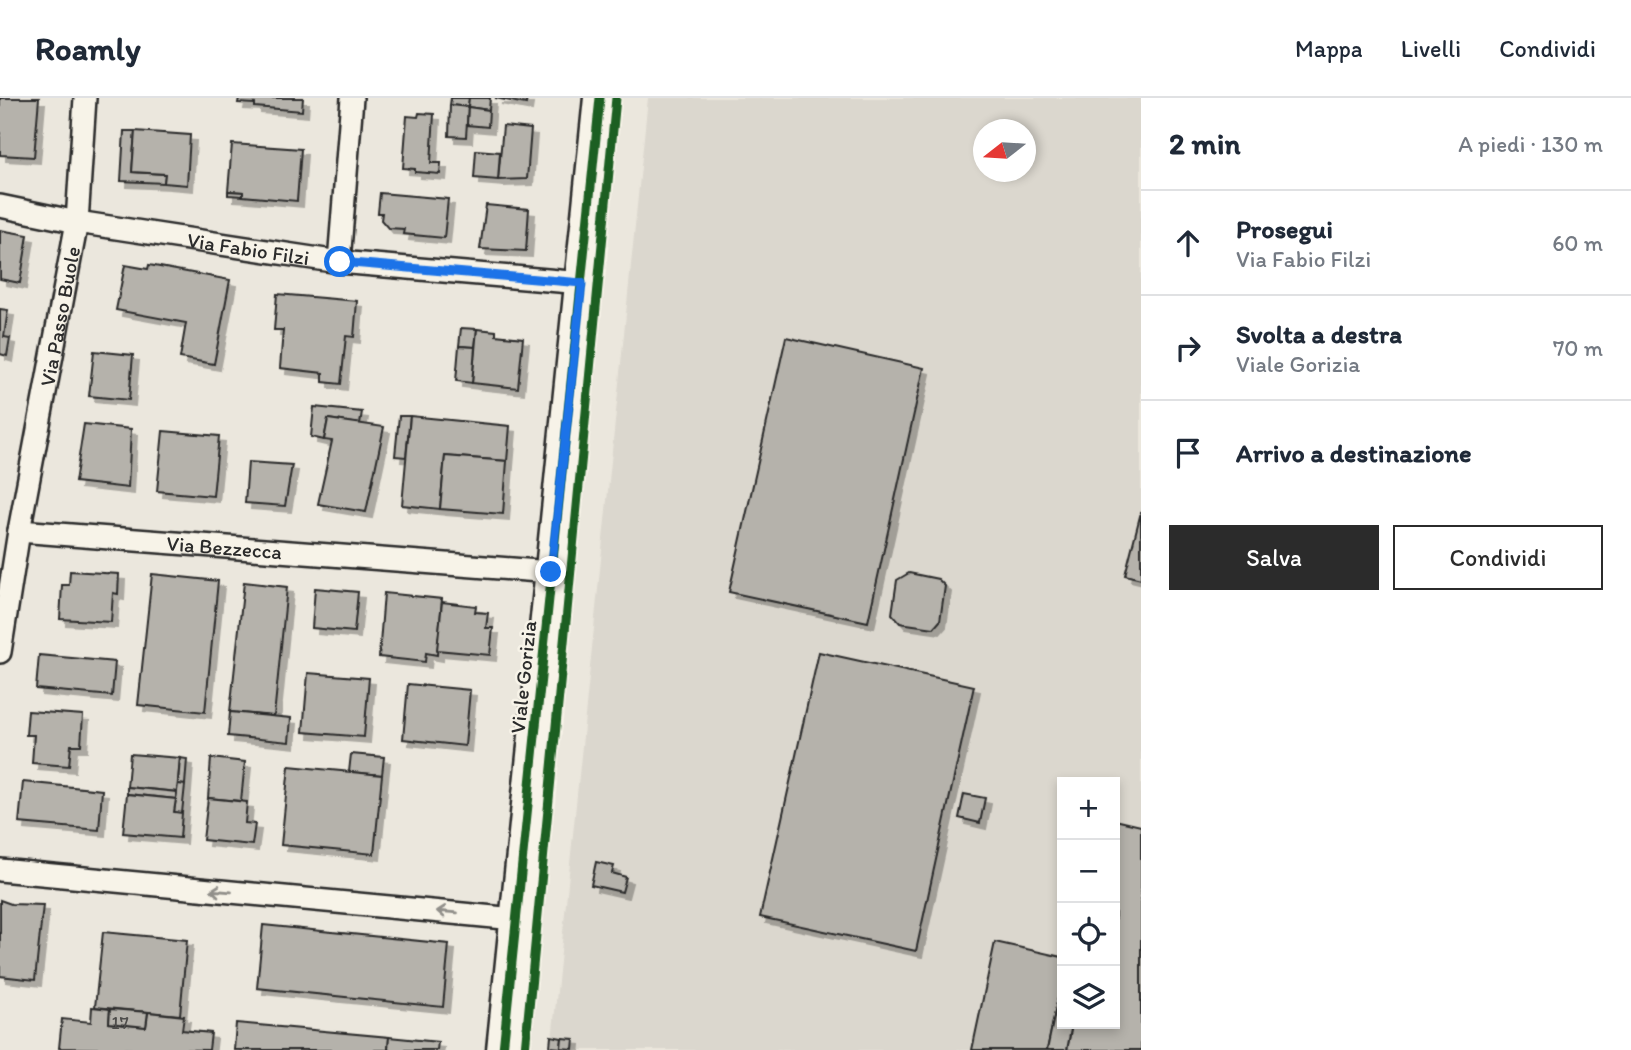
<!DOCTYPE html>
<html lang="it">
<head>
<meta charset="utf-8">
<style>
	body { margin:0; font-family:Itim,sans-serif; background:#f6f6f7; color:#1f2937 }
	.controls { position:absolute; right:21px; bottom:21px; display:grid; overflow:hidden; border-radius:0px; box-shadow:0 4px 10px #0003 }
	.controls button { width:63px; height:63px; display:grid; place-items:center; padding:0; border:0; border-bottom:2px solid #e0e1e3; background:#fff; color:#1f2937; font:35px sans-serif }
	.compass { position:absolute; left:973px; top:21px; width:63px; height:63px; border-radius:50%; background:#fff; box-shadow:0 4px 10px #0003; rotate:253deg }
	.stop { position:absolute; width:21px; height:21px; margin:-16px; border:5px solid #1a73e8; border-radius:50%; background:#fff }
	.stop.end { background:#1a73e8; border-color:#fff; box-shadow:0 2px 7px #0008 }
	.list { margin:0; padding:0; list-style:none }
	h2 { display:flex; justify-content:space-between; align-items:center; height:91px; margin:0; padding:0 28px; font-size:30px }
	h2 small { font-size:23px; font-weight:400; color:#747a83 }
	.list li { display:grid; grid-template-columns:46px 1fr auto; gap:21px; align-items:center; box-sizing:border-box; height:105px; padding:0 28px; border-top:2px solid #e0e1e3 }
	.list b { display:block; font-size:26px; white-space:nowrap }
	.list p { margin:0; font-size:23px; white-space:nowrap; color:#747a83 }
	.list em { font-size:23px; font-style:normal; color:#747a83 }
	.actions { display:flex; gap:14px; padding:21px 28px }
	.actions a { flex:1; padding:16px 0; border:2px solid #2b2b2b; border-radius:0px; text-align:center; font-size:24px; color:#2b2b2b }
	.actions .main { background:#2b2b2b; color:#fff }
	.icon { flex:none; width:38px; height:38px; fill:none; stroke:currentColor; stroke-width:2; stroke-linecap:round; stroke-linejoin:round }
	.map { position:relative; flex:none; width:1141px; height:952px; overflow:hidden }
	header { display:flex; align-items:center; gap:42px; box-sizing:border-box; height:98px; padding:0 35px; background:#fff; border-bottom:2px solid #e0e1e3 }
	header strong { font-size:33px }
	nav { display:flex; gap:38px; margin-inline-start:auto; font-size:24px }
	main { display:flex }
	aside { flex:1; background:#fff }
	.map>svg:first-child { display:block }
	.built { fill:#dbd7ce; fill-rule:evenodd }
	.building { fill:#b5b2ab; stroke:#2b2b2b; stroke-width:2; filter:url(#shadow) }
	.lines { fill:none; stroke-linecap:round; stroke-linejoin:round }
	.street-casing { stroke:#2b2b2b; stroke-width:26 }
	.secondary-casing { stroke:#2b2b2b; stroke-width:37 }
	.street { stroke:#f7f3e8; stroke-width:21 }
	.secondary { stroke:#f7f3e8; stroke-width:32 }
	.cycleway-casing { stroke:#f7f3e8; stroke-width:13 }
	.cycleway { stroke:#1b5e20; stroke-width:9 }
	.oneway { stroke:#918f8a }
	.route { stroke:#1a73e8; stroke-width:9 }
	.labels { text-anchor:middle; dominant-baseline:central; stroke-width:5; stroke-linejoin:round; paint-order:stroke }
	.number-label { font-size:18px; fill:#4e4d4b }
	.street-label { font-size:21px; fill:#2b2b2b; stroke:#f7f3e8 }
</style>
</head>
<body>
<header>
<strong>Roamly</strong>
<nav><a>Mappa</a><a>Livelli</a><a>Condividi</a></nav>
</header>
<main>
<div class="map">
<svg width="1141" height="952" viewBox="0 0 1141 952">
	<defs>
		<filter id="shadow"><feDropShadow dx="6" dy="6" stdDeviation="0" flood-color="#0004"/></filter>
	</defs>
	<rect width="100%" height="100%" fill="#ebe7dd"/>
	<filter id="ink" filterUnits="userSpaceOnUse"><feTurbulence type="fractalNoise" baseFrequency=".0143" numOctaves="2"/><feDisplacementMap in="SourceGraphic" scale="14" xChannelSelector="R" yChannelSelector="G"/><feConvolveMatrix kernelMatrix="1 2 1 2 8 2 1 2 1" color-interpolation-filters="sRGB"/></filter>
	<g filter="url(#ink)">
		<path class="built" d="M 648,0 L 1141,0 L 1141,952 L 551,952 ZM 984,32 L 1026,32 L 1026,74 L 984,74 ZM 1062,684 L 1115,684 L 1115,926 L 1062,926 Z"/>
		<g class="building">
			<path d="M 0,0 L 39,0 L 34,59 L 0,57 Z"/>
			<path d="M 239,0 L 303,0 L 302,13 L 255,9 L 255,6 L 238,5 Z"/>
			<path d="M 451,0 L 469,0 L 468,9 L 450,7 Z"/>
			<path d="M 469,0 L 490,0 L 489,12 L 468,9 Z"/>
			<path d="M 495,0 L 527,0 L 526,6 Z"/>
			<path d="M 450,7 L 468,9 L 466,39 L 449,38 Z"/>
			<path d="M 468,9 L 489,12 L 488,29 L 467,27 Z"/>
			<path d="M 419,15 L 434,16 L 431,65 L 441,65 L 440,76 L 415,74 L 415,71 L 403,70 L 407,18 L 418,19 Z"/>
			<path d="M 503,28 L 531,31 L 527,81 L 498,82 Z"/>
			<path d="M 124,33 L 135,33 L 132,74 L 165,76 L 164,85 L 121,83 Z"/>
			<path d="M 135,33 L 190,37 L 187,87 L 164,85 L 165,76 L 132,74 Z"/>
			<path d="M 232,46 L 301,51 L 297,103 L 243,98 L 243,94 L 228,93 Z"/>
			<path d="M 476,52 L 500,54 L 498,82 L 474,80 Z"/>
			<path d="M 228,93 L 243,94 L 243,98 L 228,97 Z"/>
			<path d="M 380,95 L 448,101 L 444,140 L 403,136 L 404,131 L 388,130 L 381,122 L 382,115 L 378,115 Z"/>
			<path d="M 486,107 L 529,111 L 526,153 L 480,151 Z"/>
			<path d="M 0,132 L 28,137 L 20,185 L 0,181 Z"/>
			<path d="M 125,167 L 148,171 L 149,167 L 230,182 L 214,266 L 180,260 L 186,225 L 116,212 Z"/>
			<path d="M 277,196 L 357,203 L 354,239 L 346,238 L 341,286 L 323,284 L 323,275 L 280,270 L 283,232 L 274,232 Z"/>
			<path d="M 0,211 L 8,212 L 4,239 L 10,240 L 7,258 L 0,256 Z"/>
			<path d="M 461,230 L 477,231 L 475,249 L 459,248 Z"/>
			<path d="M 477,231 L 496,233 L 496,237 L 523,240 L 518,290 L 472,285 Z"/>
			<path d="M 786,239 L 924,270 L 868,524 L 729,494 Z"/>
			<path d="M 459,248 L 475,249 L 472,285 L 456,283 Z"/>
			<path d="M 94,253 L 133,257 L 129,302 L 89,298 Z"/>
			<path d="M 314,309 L 362,314 L 360,326 L 328,321 L 324,342 L 311,339 Z"/>
			<path d="M 399,318 L 410,318 L 406,359 L 395,358 Z"/>
			<path d="M 410,318 L 510,328 L 507,363 L 445,358 L 440,411 L 402,407 Z"/>
			<path d="M 328,321 L 384,329 L 366,414 L 318,406 L 332,343 L 324,342 Z"/>
			<path d="M 84,326 L 131,331 L 128,390 L 75,384 Z"/>
			<path d="M 163,333 L 219,338 L 213,398 L 157,393 Z"/>
			<path d="M 445,358 L 507,363 L 503,416 L 440,411 Z"/>
			<path d="M 248,364 L 292,367 L 285,408 L 245,405 Z"/>
			<path d="M 1141,414 L 1141,481 L 1125,477 Z"/>
			<path d="M 70,473 L 119,476 L 118,496 L 113,495 L 111,524 L 60,521 L 62,487 L 69,487 Z"/>
			<path d="M 909,475 L 938,481 L 945,488 L 940,523 L 934,530 L 900,525 L 892,516 L 897,482 Z"/>
			<path d="M 152,476 L 218,483 L 205,614 L 138,607 Z"/>
			<path d="M 244,484 L 287,489 L 274,618 L 230,614 Z"/>
			<path d="M 315,490 L 358,494 L 354,534 L 312,530 Z"/>
			<path d="M 384,495 L 442,501 L 437,557 L 426,555 L 425,564 L 379,559 Z"/>
			<path d="M 442,504 L 476,508 L 475,514 L 488,515 L 486,530 L 493,530 L 490,557 L 437,552 Z"/>
			<path d="M 819,554 L 974,588 L 916,853 L 760,819 Z"/>
			<path d="M 39,557 L 115,564 L 112,598 L 36,591 Z"/>
			<path d="M 308,575 L 369,580 L 364,639 L 303,634 Z"/>
			<path d="M 408,586 L 470,592 L 465,648 L 403,641 Z"/>
			<path d="M 28,613 L 83,617 L 81,647 L 71,647 L 69,668 L 32,665 L 34,637 L 26,637 Z"/>
			<path d="M 230,614 L 291,620 L 289,644 L 228,638 Z"/>
			<path d="M 130,656 L 180,660 L 177,694 L 127,689 Z"/>
			<path d="M 351,656 L 384,659 L 382,677 L 349,674 Z"/>
			<path d="M 180,660 L 187,661 L 185,687 L 178,686 Z"/>
			<path d="M 211,660 L 245,664 L 241,703 L 208,700 Z"/>
			<path d="M 289,668 L 382,677 L 374,756 L 281,747 Z"/>
			<path d="M 23,684 L 102,692 L 99,732 L 19,725 Z"/>
			<path d="M 178,686 L 185,687 L 182,715 L 174,714 Z"/>
			<path d="M 127,689 L 177,694 L 176,701 L 127,696 Z"/>
			<path d="M 127,696 L 176,701 L 174,714 L 182,715 L 180,740 L 123,735 Z"/>
			<path d="M 964,696 L 985,700 L 980,725 L 959,720 Z"/>
			<path d="M 208,700 L 247,704 L 245,725 L 255,726 L 252,747 L 203,742 Z"/>
			<path d="M 1115,722 L 1141,728 L 1141,952 L 1067,952 L 1072,926 L 1115,926 Z"/>
			<path d="M 596,764 L 614,768 L 612,775 L 626,779 L 622,794 L 591,787 Z"/>
			<path d="M 0,802 L 11,806 L 43,807 L 35,882 L 0,878 Z"/>
			<path d="M 263,827 L 449,846 L 443,909 L 257,890 Z"/>
			<path d="M 103,834 L 187,842 L 180,917 L 95,909 Z"/>
			<path d="M 995,844 L 1062,859 L 1062,881 L 1047,952 L 972,952 Z"/>
			<path d="M 1062,881 L 1062,926 L 1072,926 L 1067,952 L 1047,952 Z"/>
			<path d="M 92,909 L 110,911 L 109,925 L 146,929 L 148,914 L 184,918 L 182,932 L 211,935 L 209,952 L 59,950 L 62,921 L 91,924 Z"/>
			<path d="M 110,911 L 148,914 L 146,929 L 109,925 Z"/>
			<path d="M 236,925 L 389,939 L 388,952 L 234,952 Z"/>
			<path d="M 551,938 L 562,940 L 561,950 L 550,949 Z"/>
			<path d="M 389,939 L 438,944 L 437,952 L 388,952 Z"/>
			<path d="M 562,940 L 574,941 L 573,951 L 561,950 Z"/>
		</g>
		<g class="lines">
			<g class="street-casing">
				<g id="street">
					<path id="s1" d="M 0,108 L 77,124 L 339,164 L 582,185"/>
					<path d="M 339,164 L 352,0"/>
					<path id="s2" d="M 19,433 L 551,474"/>
					<path id="s3" d="M 0,554 L 19,433 L 77,124 L 85,0"/>
					<path d="M 0,772 L 515,821"/>
				</g>
			</g>
			<g class="secondary-casing">
				<path id="secondary" d="M 503,952 L 600,0"/>
			</g>
			<use href="#street" class="street"/>
			<use href="#secondary" class="secondary"/>
			<g class="cycleway-casing">
				<g id="cycleway">
					<path d="M 503,952 L 600,0"/>
					<path d="M 525,952 L 616,0"/>
				</g>
			</g>
			<use href="#cycleway" class="cycleway"/>
		</g>
		<defs><path id="oneway-shaft" d="M-6 0H5M1.5-3L5.5 0L1.5 3" fill="none" stroke-width="1.6" stroke-linecap="round" stroke-linejoin="round" transform="scale(1.75)"/></defs>
		<g class="oneway">
			<use href="#oneway-shaft" transform="translate(221 793) rotate(-175)"/>
			<use href="#oneway-shaft" transform="translate(447 814) rotate(-175)"/>
		</g>
	</g>
	<g class="lines" filter="url(#ink)">
		<path class="route" d="M 340,164 L 582,185 L 551,474"/>
	</g>
	<g class="labels">
		<g class="number-label">
			<text x="120" y="925">17</text>
		</g>
		<g class="street-label">
			<text stroke="none"><textPath href="#s1" startOffset="252">Via Fabio Filzi</textPath></text>
			<text stroke="none"><textPath href="#s3" startOffset="341">Via Passo Buole</textPath></text>
			<text stroke="none"><textPath href="#s2" startOffset="206">Via Bezzecca</textPath></text>
			<text transform="translate(523 579) rotate(-84)">Viale Gorizia</text>
		</g>
	</g>
</svg>
<div class="controls">
<button>+</button>
<button>−</button>
<button><svg class="icon" aria-label="locate" viewBox="0 0 24 24"><circle cx="12" cy="12" r="6"/><path d="M12 2v4M12 18v4M2 12h4M18 12h4"/></svg></button>
<button><svg class="icon" aria-label="layers" viewBox="0 0 24 24"><path d="M12 4l9 5-9 5-9-5zM3 14l9 5 9-5"/></svg></button>
</div>
<svg class="compass" viewBox="-18 -18 36 36"><path d="M0-13l5 13h-10z" fill="#e53935"/><path d="M0 13l5-13h-10z" fill="#747a83"/></svg>
<div class="stop" style="left:340px;top:164px"></div>
<div class="stop end" style="left:551px;top:474px"></div>
</div>
<aside>
<h2>2 min<small>A piedi · 130 m</small></h2>
<ul class="list">
<li><svg class="icon" aria-label="ahead" viewBox="0 0 24 24"><path d="M12 20V5M6 11l6-6 6 6"/></svg><div><b>Prosegui</b><p>Via Fabio Filzi</p></div><em>60 m</em></li>
<li><svg class="icon" aria-label="right" viewBox="0 0 24 24"><path d="M7 20v-9h11M14 6l5 5-5 5"/></svg><div><b>Svolta a destra</b><p>Viale Gorizia</p></div><em>70 m</em></li>
<li><svg class="icon" aria-label="arrive" viewBox="0 0 24 24"><path d="M6 21V4h12l-3 4 3 4H6"/></svg><div><b>Arrivo a destinazione</b></div></li>
</ul>
<div class="actions"><a class="main">Salva</a><a>Condividi</a></div>
</aside>
</main>
</body>
</html>
